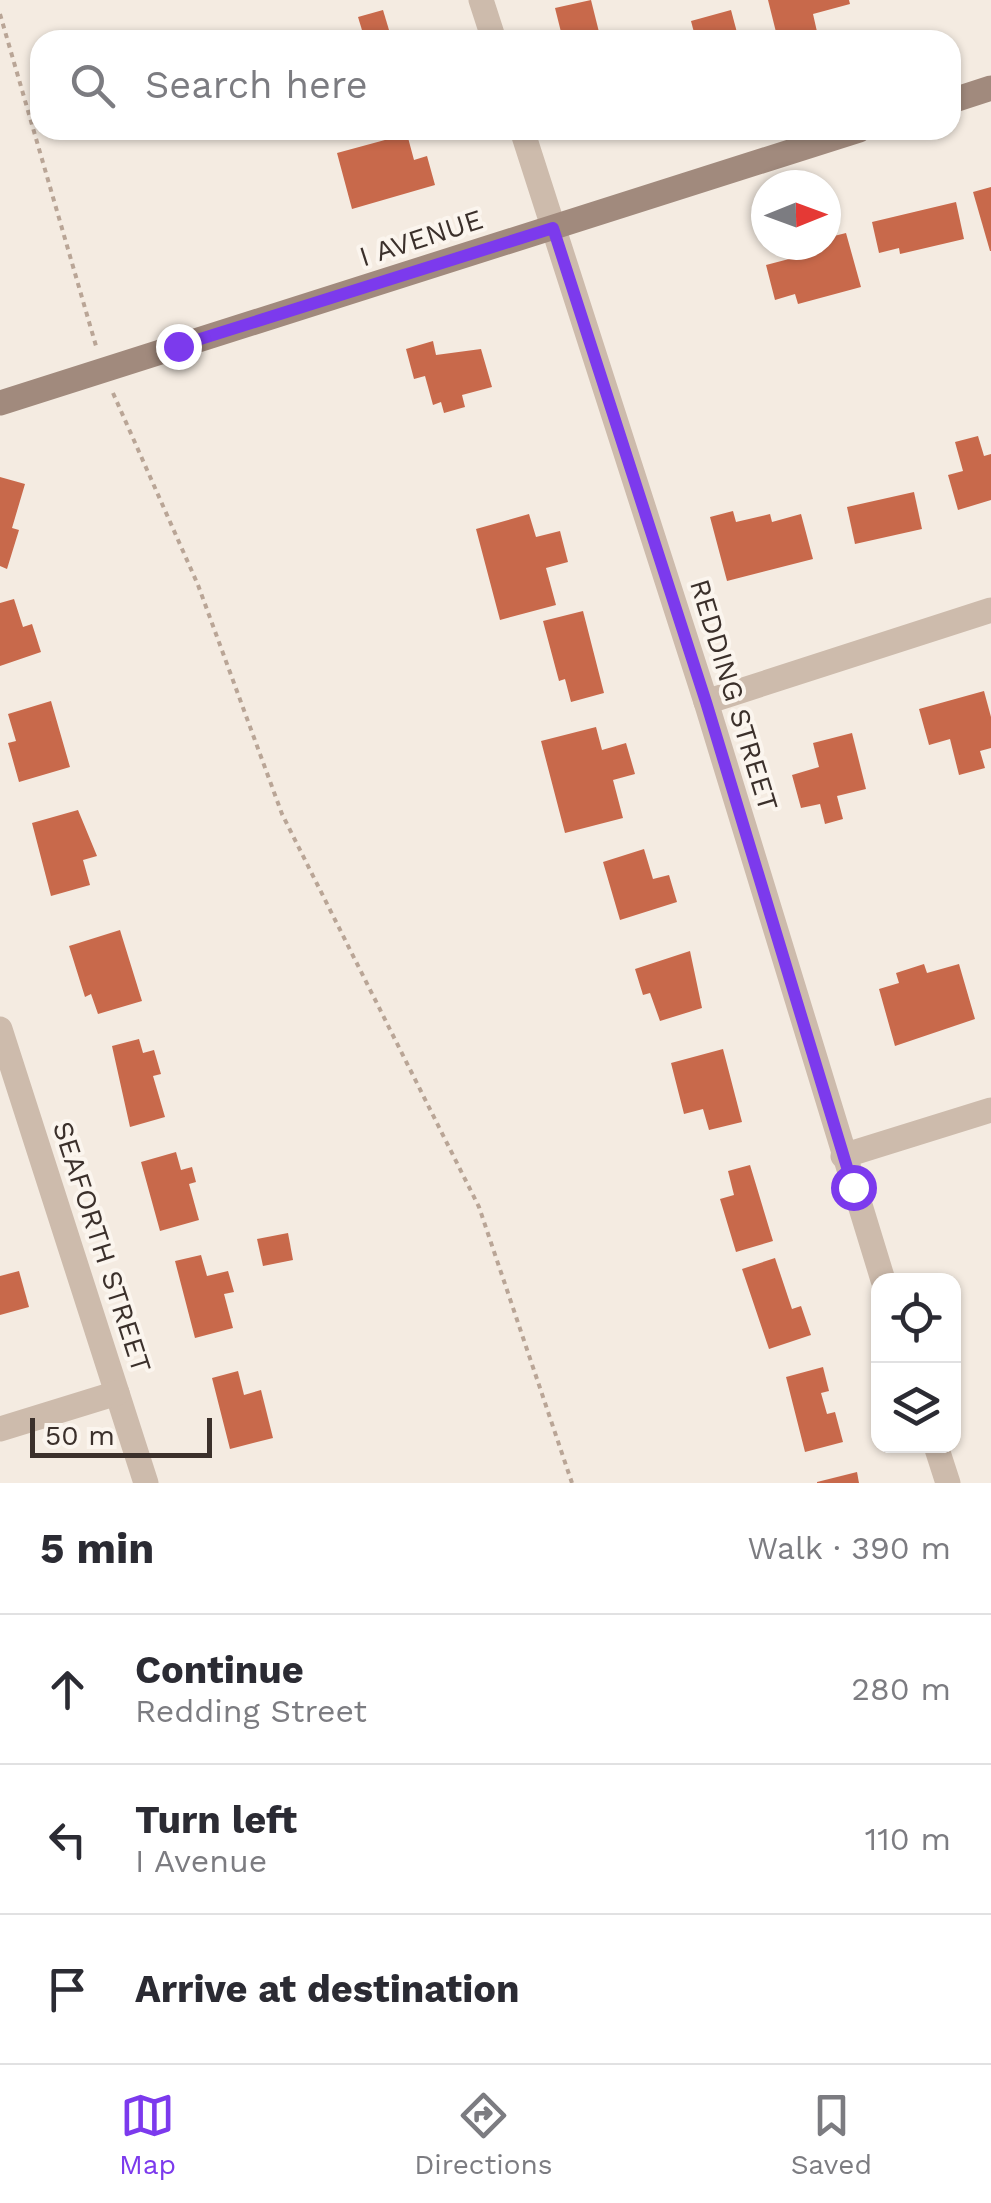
<!DOCTYPE html>
<html lang="en">
<head>
<meta charset="utf-8">
<style>
	body { margin:0; font-family:"Work Sans",sans-serif; background:#f7f7f7; color:#2b2b33 }
	.controls { position:absolute; right:30px; bottom:30px; display:grid; overflow:hidden; border-radius:20px; box-shadow:0 2px 8px #0004 }
	.controls button { width:90px; height:90px; display:grid; place-items:center; padding:0; border:0; border-bottom:2px solid #e1e1e2; background:#fff; color:#2b2b33; font:50px sans-serif }
	.compass { position:absolute; left:751px; top:170px; width:90px; height:90px; border-radius:50%; background:#fff; box-shadow:0 2px 8px #0004; rotate:89deg }
	.scale { position:absolute; left:30px; bottom:25px; width:182px; box-sizing:border-box; padding-left:10px; border:5px solid #3b302b; border-top:0; font-size:28px; line-height:35px; white-space:nowrap; color:#3b302b; -webkit-text-stroke:8px #fbf5ee; paint-order:stroke }
	.stop { position:absolute; width:30px; height:30px; margin:-22px; border:8px solid #7c3aed; border-radius:50%; background:#fff }
	.stop.end { background:#7c3aed; border-color:#fff; box-shadow:0 2px 10px #0008 }
	.list { margin:0; padding:0; list-style:none }
	h2 { display:flex; justify-content:space-between; align-items:center; height:130px; margin:0; padding:0 40px; font-size:42px }
	h2 small { font-size:32px; font-weight:400; color:#7c7c81 }
	.list li { display:grid; grid-template-columns:65px 1fr auto; gap:30px; align-items:center; box-sizing:border-box; height:150px; padding:0 40px; border-top:2px solid #e1e1e2 }
	.list b { display:block; font-size:38px; white-space:nowrap }
	.list p { margin:0; font-size:32px; white-space:nowrap; color:#7c7c81 }
	.list em { font-size:32px; font-style:normal; color:#7c7c81 }
	.icon { flex:none; width:55px; height:55px; fill:none; stroke:currentColor; stroke-width:2; stroke-linecap:round; stroke-linejoin:round }
	.map { position:relative; flex:none; width:991px; height:1483px; overflow:hidden }
	.search { position:absolute; background:#fff; box-shadow:0 2px 8px #0004; left:30px; right:30px; top:30px; height:110px; display:flex; align-items:center; gap:25px; box-sizing:border-box; padding:0 35px; border-radius:30px; color:#7c7c81; font-size:38px }
	.sheet { height:580px; background:#fff }
	nav { display:flex; justify-content:space-around; align-items:center; box-sizing:border-box; height:140px; border-top:2px solid #e1e1e2; background:#fff; font-size:28px; color:#7c7c81 }
	nav a { display:grid; justify-items:center; gap:5px }
	nav .on { color:#7c3aed }
	.map>svg:first-child { display:block }
	.building { fill:#c8694b }
	.lines { fill:none; stroke-linecap:round; stroke-linejoin:round }
	.path { stroke:#b9a596; stroke-width:4; stroke-dasharray:5 5; stroke-linecap:butt }
	.street { stroke:#cdbbac; stroke-width:25 }
	.secondary { stroke:#a18a7d; stroke-width:25 }
	.route { stroke:#7c3aed; stroke-width:12 }
	.labels { text-anchor:middle; dominant-baseline:central; stroke-width:8; stroke-linejoin:round; paint-order:stroke }
	.street-label { font-size:28px; fill:#3b302b; stroke:#fbf5ee }
</style>
</head>
<body>
<div class="map">
<svg width="991" height="1483" viewBox="0 0 991 1483">
	<rect width="100%" height="100%" fill="#f4ebe1"/>
	<g class="building">
		<path d="M 591,0 L 601,40 L 563,40 L 555,8 Z"/>
		<path d="M 768,0 L 849,0 L 850,4 L 813,14 L 818,36 L 778,40 Z"/>
		<path d="M 383,10 L 392,40 L 365,40 L 358,17 Z"/>
		<path d="M 731,10 L 739,40 L 696,40 L 691,21 Z"/>
		<path d="M 407,134 L 414,160 L 427,156 L 435,185 L 352,209 L 337,153 Z"/>
		<path d="M 991,187 L 991,251 L 990,251 L 973,192 Z"/>
		<path d="M 956,202 L 964,239 L 900,254 L 899,248 L 879,253 L 872,222 Z"/>
		<path d="M 846,233 L 861,287 L 798,304 L 795,294 L 775,300 L 766,265 L 812,253 L 810,245 L 826,245 L 826,238 Z"/>
		<path d="M 433,341 L 436,355 L 481,349 L 492,387 L 462,395 L 465,407 L 444,413 L 441,402 L 433,405 L 425,376 L 414,379 L 406,349 Z"/>
		<path d="M 978,436 L 984,456 L 991,454 L 991,500 L 958,510 L 948,475 L 963,471 L 955,442 Z"/>
		<path d="M 0,477 L 25,484 L 12,528 L 19,530 L 7,569 L 0,566 Z"/>
		<path d="M 914,492 L 922,529 L 855,544 L 847,507 Z"/>
		<path d="M 733,511 L 736,522 L 770,514 L 772,522 L 801,514 L 813,559 L 727,581 L 710,517 Z"/>
		<path d="M 529,514 L 536,537 L 560,531 L 568,562 L 546,568 L 556,605 L 500,620 L 476,529 Z"/>
		<path d="M 14,599 L 23,627 L 32,624 L 41,652 L 0,666 L 0,603 Z"/>
		<path d="M 583,611 L 604,693 L 571,702 L 565,679 L 559,681 L 543,621 Z"/>
		<path d="M 984,691 L 991,717 L 991,748 L 980,751 L 985,768 L 959,775 L 950,739 L 929,745 L 919,709 Z"/>
		<path d="M 51,701 L 70,767 L 19,782 L 8,743 L 16,741 L 8,714 Z"/>
		<path d="M 596,727 L 602,750 L 626,743 L 635,774 L 613,780 L 623,818 L 565,833 L 541,741 Z"/>
		<path d="M 852,733 L 866,789 L 837,796 L 843,819 L 825,824 L 820,804 L 801,808 L 792,775 L 819,767 L 813,743 Z"/>
		<path d="M 78,810 L 97,856 L 83,860 L 90,885 L 51,896 L 32,823 Z"/>
		<path d="M 644,849 L 653,879 L 669,875 L 677,902 L 620,920 L 603,862 Z"/>
		<path d="M 120,930 L 142,1001 L 98,1014 L 91,994 L 85,997 L 69,946 Z"/>
		<path d="M 690,951 L 702,1008 L 660,1021 L 650,993 L 643,995 L 635,969 Z"/>
		<path d="M 924,964 L 927,973 L 959,964 L 975,1019 L 895,1046 L 879,989 L 899,983 L 896,973 Z"/>
		<path d="M 139,1039 L 143,1053 L 154,1050 L 161,1074 L 153,1076 L 165,1117 L 130,1127 L 112,1046 Z"/>
		<path d="M 723,1049 L 742,1122 L 709,1130 L 703,1109 L 684,1114 L 671,1063 Z"/>
		<path d="M 176,1152 L 181,1170 L 192,1167 L 196,1182 L 189,1184 L 199,1220 L 160,1231 L 141,1162 Z"/>
		<path d="M 750,1165 L 773,1241 L 736,1252 L 720,1199 L 734,1195 L 728,1171 Z"/>
		<path d="M 288,1233 L 293,1260 L 263,1266 L 257,1239 Z"/>
		<path d="M 201,1255 L 207,1276 L 228,1271 L 234,1292 L 224,1294 L 233,1328 L 195,1338 L 175,1261 Z"/>
		<path d="M 775,1258 L 792,1309 L 801,1306 L 811,1335 L 769,1349 L 742,1269 Z"/>
		<path d="M 19,1271 L 29,1307 L 0,1315 L 0,1276 Z"/>
		<path d="M 823,1367 L 829,1391 L 821,1393 L 827,1414 L 835,1412 L 843,1442 L 805,1452 L 786,1377 Z"/>
		<path d="M 238,1371 L 244,1395 L 261,1390 L 273,1438 L 230,1449 L 212,1378 Z"/>
		<path d="M 857,1472 L 859,1483 L 817,1483 L 817,1482 Z"/>
	</g>
	<g class="lines">
		<g class="path">
			<path d="M 0,14 L 96,346"/>
			<path d="M 113,393 L 198,585 L 282,814 L 479,1207 L 572,1483"/>
		</g>
		<g class="street">
			<path d="M 481,0 L 494,40"/>
			<path d="M 522,130 L 706,702 L 883,1280"/>
			<path d="M 706,702 L 991,610"/>
			<path d="M 0,1029 L 146,1483"/>
			<path d="M 843,1156 L 991,1110"/>
			<path d="M 0,1429 L 117,1393"/>
			<path d="M 936,1446 L 948,1483"/>
		</g>
		<g class="secondary">
			<path d="M 951,101 L 991,88"/>
			<path d="M 0,403 L 859,130"/>
		</g>
	</g>
	<g class="lines">
		<path class="route" d="M 178,346 L 553,228 L 706,702 L 853,1187"/>
	</g>
	<g class="labels">
		<g class="street-label">
			<text transform="translate(421 238) rotate(-18)">I AVENUE</text>
			<text transform="translate(734 695) rotate(73)">REDDING STREET</text>
			<text transform="translate(102 1247) rotate(72)">SEAFORTH STREET</text>
		</g>
	</g>
</svg>
<div class="controls">
<button><svg class="icon" aria-label="locate" viewBox="0 0 24 24"><circle cx="12" cy="12" r="6"/><path d="M12 2v4M12 18v4M2 12h4M18 12h4"/></svg></button>
<button><svg class="icon" aria-label="layers" viewBox="0 0 24 24"><path d="M12 4l9 5-9 5-9-5zM3 14l9 5 9-5"/></svg></button>
</div>
<svg class="compass" viewBox="-18 -18 36 36"><path d="M0-13l5 13h-10z" fill="#e53935"/><path d="M0 13l5-13h-10z" fill="#7c7c81"/></svg>
<div class="scale">50 m</div>
<div class="stop" style="left:853px;top:1187px"></div>
<div class="stop end" style="left:178px;top:346px"></div>
<div class="search"><svg class="icon" aria-label="search" viewBox="0 0 24 24"><circle cx="10" cy="10" r="6"/><path d="M15 15l6 6"/></svg>Search here</div>
</div>
<section class="sheet">
<h2>5 min<small>Walk · 390 m</small></h2>
<ul class="list">
<li><svg class="icon" aria-label="ahead" viewBox="0 0 24 24"><path d="M12 20V5M6 11l6-6 6 6"/></svg><div><b>Continue</b><p>Redding Street</p></div><em>280 m</em></li>
<li><svg class="icon" aria-label="left" viewBox="0 0 24 24"><path d="M17 20v-9H6M10 6l-5 5 5 5"/></svg><div><b>Turn left</b><p>I Avenue</p></div><em>110 m</em></li>
<li><svg class="icon" aria-label="arrive" viewBox="0 0 24 24"><path d="M6 21V4h12l-3 4 3 4H6"/></svg><div><b>Arrive at destination</b></div></li>
</ul>
</section>
<nav>
<a class="on"><svg class="icon" aria-label="map" viewBox="0 0 24 24"><path d="M3 6l6-2 6 2 6-2v14l-6 2-6-2-6 2zM9 4v14M15 6v14"/></svg>Map</a>
<a><svg class="icon" aria-label="directions" viewBox="0 0 24 24"><path d="M12 3l9 9-9 9-9-9zM9 14v-3h6M13 9l2 2-2 2"/></svg>Directions</a>
<a><svg class="icon" aria-label="saved" viewBox="0 0 24 24"><path d="M7 4h10v16l-5-4-5 4z"/></svg>Saved</a>
</nav>
</body>
</html>
